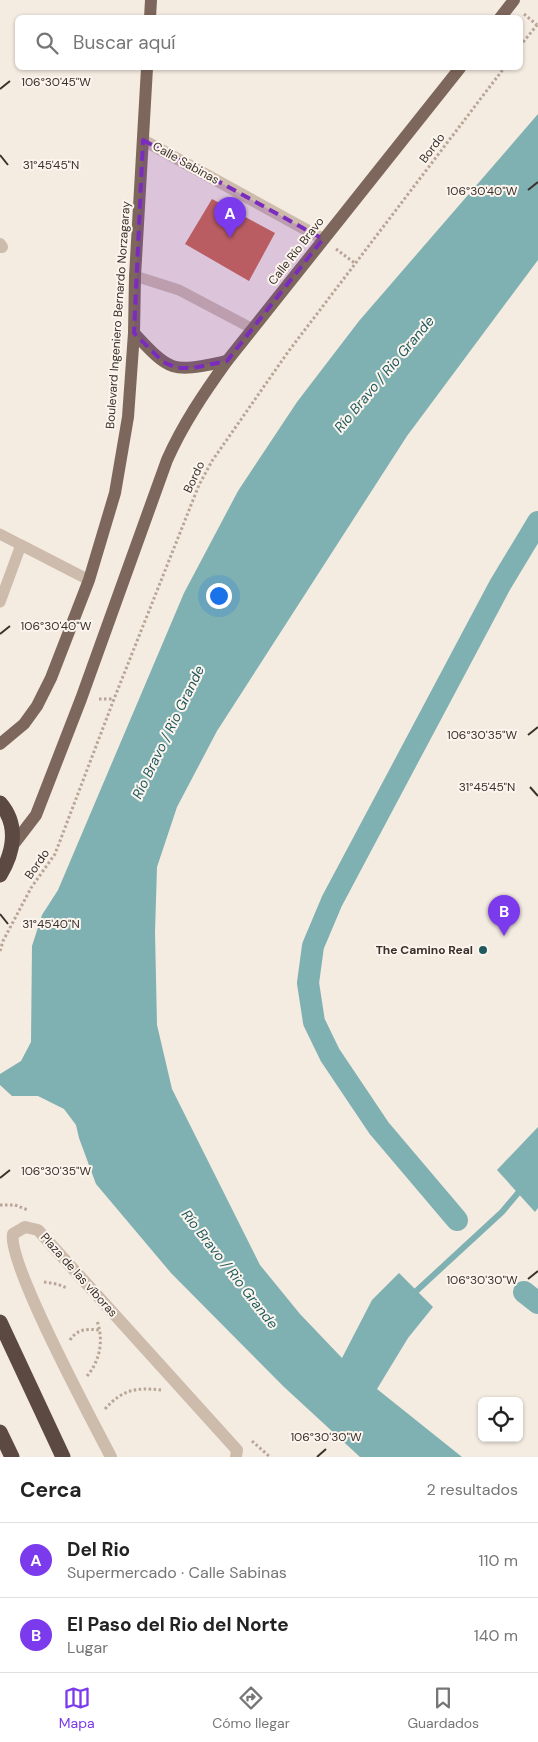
<!DOCTYPE html>
<html lang="es">
<head>
<meta charset="utf-8">
<style>
	body { margin:0; font-family:"DM Sans",sans-serif; background:#f6f6f6; color:#222 }
	.controls { position:absolute; right:15px; bottom:15px; display:grid; overflow:hidden; border-radius:8px; box-shadow:0 1px 4px #0004 }
	.controls button { width:45px; height:45px; display:grid; place-items:center; padding:0; border:0; border-bottom:1px solid #e0e0e0; background:#fff; color:#222; font:25px sans-serif }
	.you { position:absolute; left:218px; top:595px; width:18px; height:18px; margin:-12px; border:4px solid #fff; border-radius:50%; background:#1a73e8; box-shadow:0 0 0 8px #1a73e833 }
	.badge { display:grid; place-items:center; width:32px; height:32px; border-radius:50%; background:#7c3aed; color:#fff; font-size:16px; font-weight:700 }
	.pin { position:absolute; translate:-50% -41px; filter:drop-shadow(0 1px 2px #0008) }
	.pin::after { content:''; position:absolute; top:26px; width:18px; height:15px; background:inherit; clip-path:polygon(0 0,100% 0,50% 100%) }
	.list { margin:0; padding:0; list-style:none }
	h2 { display:flex; justify-content:space-between; align-items:center; height:65px; margin:0; padding:0 20px; font-size:21px }
	h2 small { font-size:16px; font-weight:400; color:#767676 }
	.list li { display:grid; grid-template-columns:32px 1fr auto; gap:15px; align-items:center; box-sizing:border-box; height:75px; padding:0 20px; border-top:1px solid #e0e0e0 }
	.list b { display:block; font-size:19px; white-space:nowrap }
	.list p { margin:0; font-size:16px; white-space:nowrap; color:#767676 }
	.list em { font-size:16px; font-style:normal; color:#767676 }
	.icon { flex:none; width:28px; height:28px; fill:none; stroke:currentColor; stroke-width:2; stroke-linecap:round; stroke-linejoin:round }
	.map { position:relative; flex:none; width:538px; height:1457px; overflow:hidden }
	.search { position:absolute; background:#fff; box-shadow:0 1px 4px #0004; left:15px; right:15px; top:15px; height:55px; display:flex; align-items:center; gap:12px; box-sizing:border-box; padding:0 18px; border-radius:8px; color:#767676; font-size:19px }
	.sheet { height:215px; background:#fff }
	nav { display:flex; justify-content:space-around; align-items:center; box-sizing:border-box; height:70px; border-top:1px solid #e0e0e0; background:#fff; font-size:14px; color:#767676 }
	nav a { display:grid; justify-items:center; gap:2px }
	nav .on { color:#7c3aed }
	.map>svg:first-child { display:block }
	.water { fill:#7fb0b2 }
	.lines { fill:none; stroke-linecap:round; stroke-linejoin:round }
	.stream { stroke:#7fb0b2; stroke-width:6 }
	.canal { stroke:#7fb0b2; stroke-width:22 }
	.building { fill:#c8694b }
	.path { stroke:#b9a596; stroke-width:3; stroke-dasharray:2.5 2.5; stroke-linecap:butt }
	.lane { stroke:#cdbbac; stroke-width:11 }
	.street { stroke:#cdbbac; stroke-width:12 }
	.primary { stroke:#7d675c; stroke-width:12 }
	.highway { stroke:#5c4a42; stroke-width:15 }
	.marked { fill:#7b2cbf; fill-opacity:0.2; stroke:#7b2cbf; stroke-width:4; stroke-dasharray:10 6; stroke-linejoin:round }
	.ticks { fill:none; stroke:#3b302b; stroke-width:2 }
	.poi-dot { fill:#1f5a5e; stroke:#fbf5ee; stroke-width:2 }
	.labels { text-anchor:middle; dominant-baseline:central; stroke-width:4; stroke-linejoin:round; paint-order:stroke }
	.street-label { font-size:12px; fill:#3b302b; stroke:#fbf5ee }
	.poi-label { font-size:12px; font-weight:bold; fill:#3b302b; stroke:#fbf5ee; text-anchor:end }
	.water-label { font-size:14px; font-style:italic; fill:#1f5a5e; stroke:#fbf5ee }
	.ticks-label { font-size:12px; text-anchor:middle; fill:#3b302b; stroke:#fbf5ee; stroke-width:4; stroke-linejoin:round; paint-order:stroke }
</style>
</head>
<body>
<div class="map">
<svg width="538" height="1457" viewBox="0 0 538 1457">
	<rect width="100%" height="100%" fill="#f4ebe1"/>
	<g class="water">
		<path d="M 538,114 L 538,260 L 407,436 L 217,731 L 177,807 L 157,867 L 155,932 L 157,1025 L 172,1089 L 260,1265 L 300,1314 L 342,1358 L 372,1300 L 399,1273 L 433,1307 L 408,1338 L 377,1389 L 462,1457 L 360,1457 L 283,1386 L 171,1273 L 96,1184 L 79,1138 L 76,1125 L 64,1109 L 38,1096 L 12,1096 L 0,1085 L 0,1074 L 21,1061 L 31,1042 L 32,946 L 42,915 L 58,890 L 184,593 L 238,491 L 297,402 L 359,321 Z"/>
		<path d="M 538,1127 L 538,1208 L 535,1212 L 497,1170 Z"/>
	</g>
	<g class="lines">
		<path class="stream" d="M 412,1295 L 502,1212 L 523,1187"/>
		<g class="canal">
			<path d="M 457,1220 L 379,1128 L 330,1055 L 314,1022 L 308,983 L 313,946 L 332,901 L 500,585 L 538,522"/>
			<path d="M 524,1292 L 538,1303"/>
		</g>
	</g>
	<path class="building" d="M 212,199 L 275,233 L 249,281 L 185,244 Z"/>
	<g class="lines">
		<g class="path">
			<path d="M 524,14 L 537,25"/>
			<path d="M 520,46 L 537,25"/>
			<path d="M 336,249 L 356,264"/>
			<path d="M 99,699 L 114,699"/>
			<path d="M 0,951 L 3,941 L 31,888 L 55,854 L 114,699 L 199,485 L 212,461 L 288,352 L 504,68"/>
			<path d="M 0,1205 L 15,1205 L 28,1210"/>
			<path d="M 44,1282 L 57,1284 L 67,1288"/>
			<path d="M 70,1340 C 78,1328 88,1329 100,1330"/>
			<path d="M 87,1376 C 100,1361 104,1340 97,1321"/>
			<path d="M 105,1409 C 122,1390 135,1387 161,1390"/>
			<path d="M 252,1441 L 270,1457"/>
		</g>
		<g class="lane">
			<path d="M 135,276 L 179,290 L 253,329"/>
			<path d="M 0,534 L 21,545"/>
			<path d="M 0,602 L 21,545 L 89,580"/>
		</g>
		<g class="street">
			<path d="M 143,140 L 323,239"/>
			<path d="M 0,244 L 2,247"/>
			<path d="M 111,1457 C 93,1422 7,1263 13,1234 L 25,1227 L 38,1230 L 237,1450 L 236,1457"/>
		</g>
		<g class="primary">
			<path d="M 150,18 L 151,0"/>
			<path d="M 500,18 L 514,0"/>
			<path d="M 134,333 C 172,374 172,372 227,361"/>
			<path d="M 0,744 L 24,724 L 37,706 L 51,678 L 89,580 L 115,493 L 128,417 L 134,333 L 135,276 L 147,68"/>
			<path d="M 13,845 L 36,815 L 81,699 L 167,460 C 183,424 204,393 227,361 L 460,68"/>
		</g>
		<g class="highway">
			<path d="M 0,803 C 19,825 14,852 0,875"/>
			<path d="M 0,1322 L 63,1457"/>
			<path d="M 0,1432 L 12,1457"/>
		</g>
	</g>
	<path class="marked" d="M 143,140 L 323,239 L 227,361 L 193,368 L 177,368 L 163,362 L 134,333 Z"/>
	<path class="ticks" d="M 0,89 L 10,81M 0,155 L 8,165M 528,190 L 538,182M 0,634 L 10,626M 528,735 L 538,727M 530,787 L 538,796M 0,914 L 8,924M 0,1178 L 10,1170M 528,1279 L 538,1271M 317,1457 L 326,1449"/>
	<circle class="poi-dot" cx="483" cy="950" r="5"/>
	<g class="labels">
		<g class="street-label">
			<text transform="translate(432 148) rotate(-53)">Bordo</text>
			<text transform="translate(186 163) rotate(29)">Calle Sabinas</text>
			<text transform="translate(296 251) rotate(-52)">Calle Río Bravo</text>
			<text transform="translate(118 315) rotate(-86)">Boulevard Ingeniero Bernardo Norzagaray</text>
			<text transform="translate(194 477) rotate(-65)">Bordo</text>
			<text transform="translate(37 864) rotate(-55)">Bordo</text>
			<text transform="translate(79 1275) rotate(48)">Plaza de las víboras</text>
		</g>
		<g class="poi-label">
			<text x="473" y="950">The Camino Real</text>
		</g>
		<g class="water-label">
			<text transform="translate(384 374) rotate(-50)">Río Bravo / Rio Grande</text>
			<text transform="translate(168 732) rotate(-64)">Río Bravo / Rio Grande</text>
			<text transform="translate(230 1269) rotate(52)">Río Bravo / Rio Grande</text>
		</g>
	</g>
	<g class="ticks-label">
		<text x="56" y="86">106°30'45"W</text>
		<text x="51" y="169">31°45'45"N</text>
		<text x="482" y="195">106°30'40"W</text>
		<text x="56" y="630">106°30'40"W</text>
		<text x="482" y="739">106°30'35"W</text>
		<text x="487" y="791">31°45'45"N</text>
		<text x="51" y="928">31°45'40"N</text>
		<text x="56" y="1175">106°30'35"W</text>
		<text x="482" y="1284">106°30'30"W</text>
		<text x="326" y="1441">106°30'30"W</text>
	</g>
</svg>
<div class="controls">
<button><svg class="icon" aria-label="locate" viewBox="0 0 24 24"><circle cx="12" cy="12" r="6"/><path d="M12 2v4M12 18v4M2 12h4M18 12h4"/></svg></button>
</div>
<div class="you"></div>
<div class="pin badge" style="left:230px;top:238px">A</div>
<div class="pin badge" style="left:504px;top:936px">B</div>
<div class="search"><svg class="icon" aria-label="search" viewBox="0 0 24 24"><circle cx="10" cy="10" r="6"/><path d="M15 15l6 6"/></svg>Buscar aquí</div>
</div>
<section class="sheet">
<h2>Cerca<small>2 resultados</small></h2>
<ul class="list">
<li><span class="badge">A</span><div><b>Del Rio</b><p>Supermercado · Calle Sabinas</p></div><em>110 m</em></li>
<li><span class="badge">B</span><div><b>El Paso del Rio del Norte</b><p>Lugar</p></div><em>140 m</em></li>
</ul>
</section>
<nav>
<a class="on"><svg class="icon" aria-label="map" viewBox="0 0 24 24"><path d="M3 6l6-2 6 2 6-2v14l-6 2-6-2-6 2zM9 4v14M15 6v14"/></svg>Mapa</a>
<a><svg class="icon" aria-label="directions" viewBox="0 0 24 24"><path d="M12 3l9 9-9 9-9-9zM9 14v-3h6M13 9l2 2-2 2"/></svg>Cómo llegar</a>
<a><svg class="icon" aria-label="saved" viewBox="0 0 24 24"><path d="M7 4h10v16l-5-4-5 4z"/></svg>Guardados</a>
</nav>
</body>
</html>
